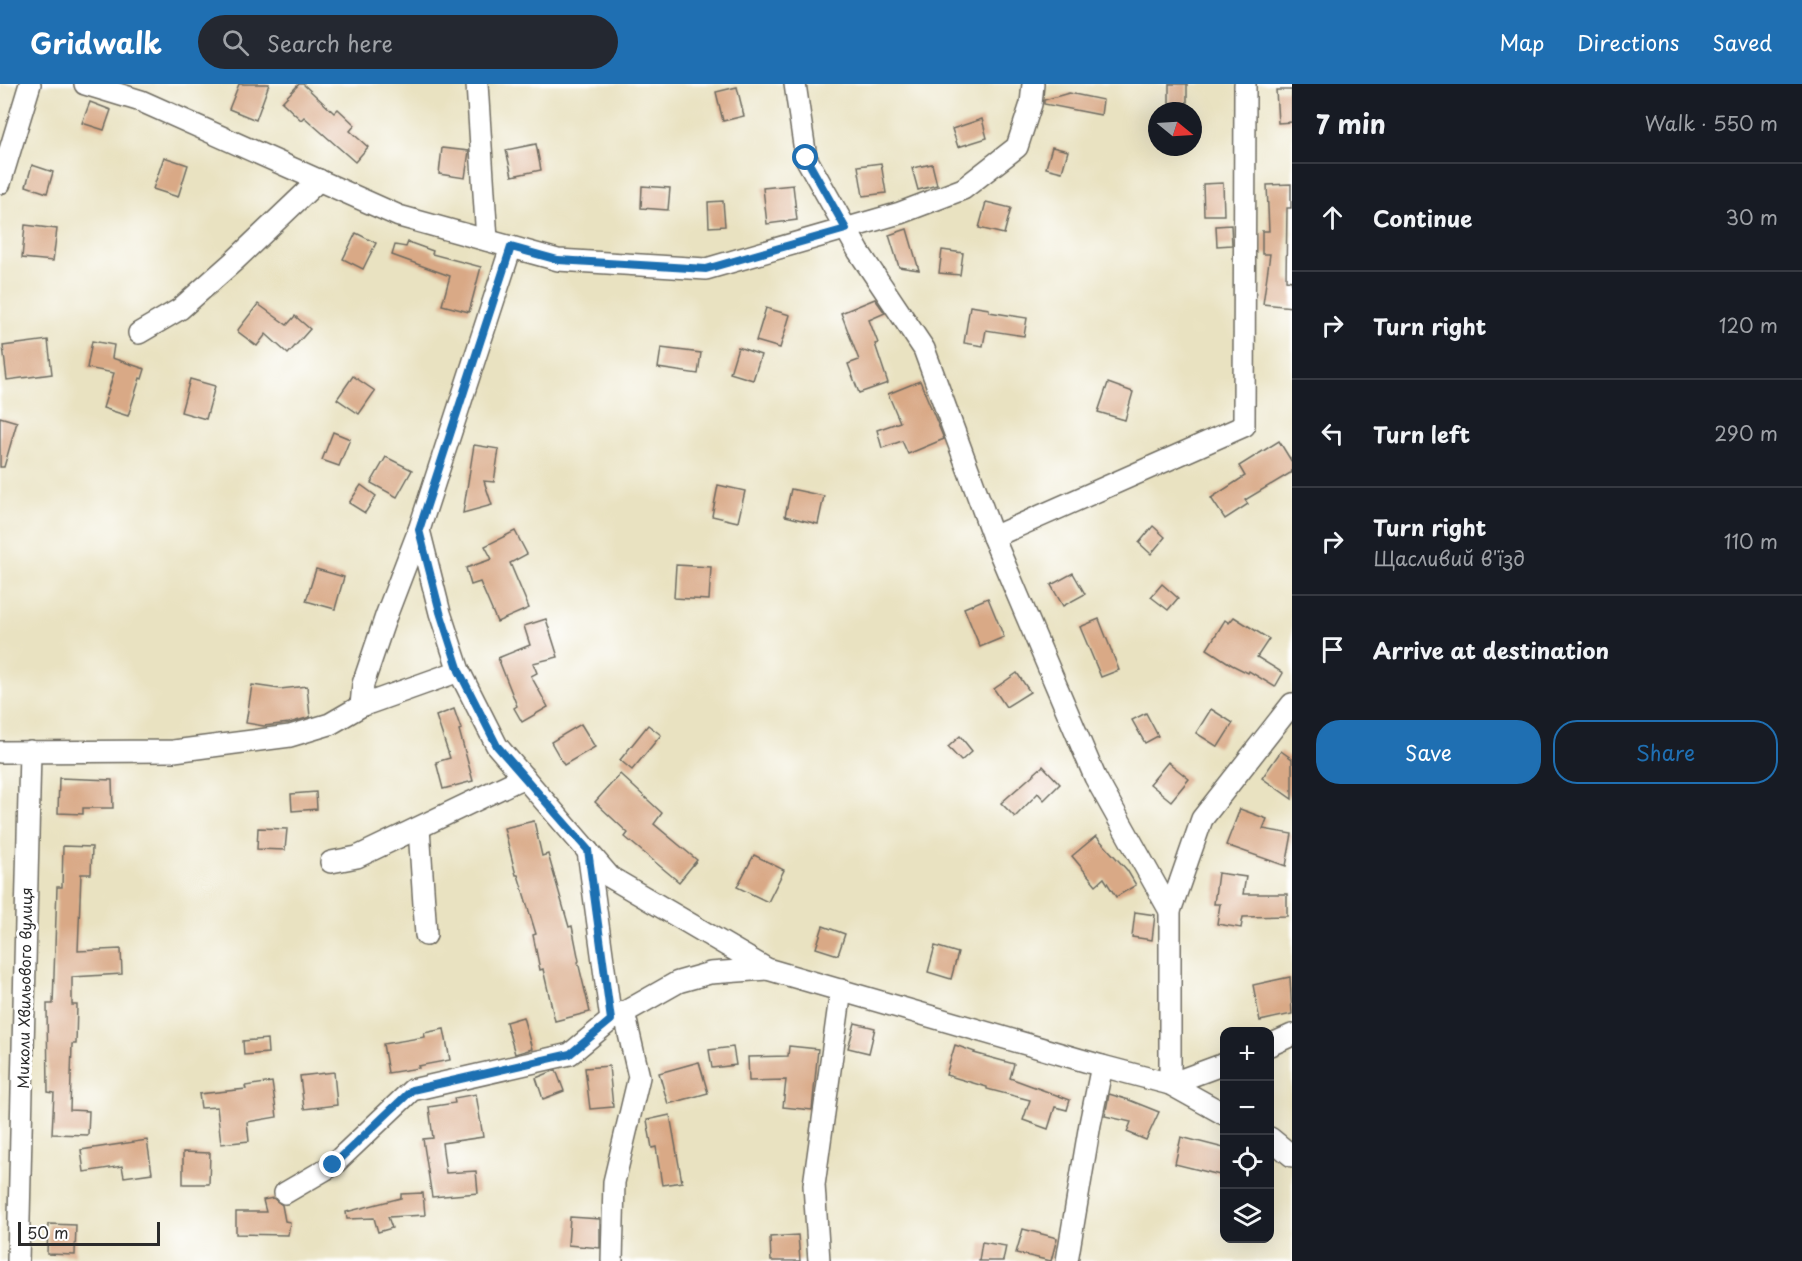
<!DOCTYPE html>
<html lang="en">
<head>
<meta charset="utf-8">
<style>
	body { margin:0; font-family:"Playpen Sans",sans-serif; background:#242831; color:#f1f3f6 }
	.controls { position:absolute; right:18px; bottom:18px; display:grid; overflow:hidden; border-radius:12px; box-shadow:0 6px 24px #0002 }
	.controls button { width:54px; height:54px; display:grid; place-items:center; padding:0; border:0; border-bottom:2px solid #363941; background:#171b24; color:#f1f3f6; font:30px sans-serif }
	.compass { position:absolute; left:1148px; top:18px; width:54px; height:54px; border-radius:50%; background:#171b24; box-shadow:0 6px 24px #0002; rotate:108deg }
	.scale { position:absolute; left:18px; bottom:15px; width:142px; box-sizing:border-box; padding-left:6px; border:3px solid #2b2b2b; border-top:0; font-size:16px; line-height:21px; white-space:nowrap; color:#2b2b2b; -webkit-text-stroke:4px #fff; paint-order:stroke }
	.stop { position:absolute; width:18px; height:18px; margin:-14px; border:4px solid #1f6fb2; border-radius:50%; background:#fff }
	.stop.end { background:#1f6fb2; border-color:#fff; box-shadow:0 2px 6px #0008 }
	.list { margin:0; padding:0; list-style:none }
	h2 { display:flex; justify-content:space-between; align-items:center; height:78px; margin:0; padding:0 24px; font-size:26px }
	h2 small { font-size:20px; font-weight:400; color:#9ea1a6 }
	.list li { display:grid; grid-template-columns:39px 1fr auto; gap:18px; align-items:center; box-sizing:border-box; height:108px; padding:0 24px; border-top:2px solid #363941 }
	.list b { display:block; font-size:22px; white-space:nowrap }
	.list p { margin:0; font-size:20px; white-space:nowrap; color:#9ea1a6 }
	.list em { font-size:20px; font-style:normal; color:#9ea1a6 }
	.actions { display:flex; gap:12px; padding:18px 24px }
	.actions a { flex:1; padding:14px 0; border:2px solid #1f6fb2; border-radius:24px; text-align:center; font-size:21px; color:#1f6fb2 }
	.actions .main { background:#1f6fb2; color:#fff }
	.icon { flex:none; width:33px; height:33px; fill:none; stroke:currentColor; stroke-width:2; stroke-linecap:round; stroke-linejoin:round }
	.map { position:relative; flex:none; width:1292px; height:1177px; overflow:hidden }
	header { display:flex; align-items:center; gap:36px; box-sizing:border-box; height:84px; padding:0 30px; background:#1f6fb2; color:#fff }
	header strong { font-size:28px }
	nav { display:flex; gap:33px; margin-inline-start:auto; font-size:21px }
	.search { width:420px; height:54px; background:#242831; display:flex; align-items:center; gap:15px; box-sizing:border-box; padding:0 21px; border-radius:33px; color:#9ea1a6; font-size:22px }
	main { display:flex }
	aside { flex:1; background:#171b24 }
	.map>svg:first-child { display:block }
	.building { fill:#d9a986 }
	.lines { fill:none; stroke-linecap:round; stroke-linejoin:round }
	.minor-casing { stroke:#6e6b60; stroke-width:24 }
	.minor { stroke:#fff; stroke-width:21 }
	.route { stroke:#1f6fb2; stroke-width:8 }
	.labels { text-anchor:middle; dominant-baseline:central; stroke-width:6; stroke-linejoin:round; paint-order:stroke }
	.street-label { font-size:15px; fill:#2b2b2b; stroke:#fff }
</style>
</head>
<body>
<header>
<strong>Gridwalk</strong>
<div class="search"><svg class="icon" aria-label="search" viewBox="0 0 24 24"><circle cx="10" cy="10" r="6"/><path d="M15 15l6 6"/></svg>Search here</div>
<nav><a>Map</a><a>Directions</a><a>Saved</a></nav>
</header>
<main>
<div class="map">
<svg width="1292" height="1177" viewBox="0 0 1292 1177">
	<rect width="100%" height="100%" fill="#fff"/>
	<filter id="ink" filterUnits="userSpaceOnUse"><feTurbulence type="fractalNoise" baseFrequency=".0167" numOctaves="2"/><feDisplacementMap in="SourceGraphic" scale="12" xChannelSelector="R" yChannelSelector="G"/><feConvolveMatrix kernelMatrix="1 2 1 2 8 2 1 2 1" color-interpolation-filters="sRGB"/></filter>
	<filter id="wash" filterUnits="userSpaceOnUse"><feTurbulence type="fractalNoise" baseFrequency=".008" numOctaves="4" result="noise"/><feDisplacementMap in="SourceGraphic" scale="24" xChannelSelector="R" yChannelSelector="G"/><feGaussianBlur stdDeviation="1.35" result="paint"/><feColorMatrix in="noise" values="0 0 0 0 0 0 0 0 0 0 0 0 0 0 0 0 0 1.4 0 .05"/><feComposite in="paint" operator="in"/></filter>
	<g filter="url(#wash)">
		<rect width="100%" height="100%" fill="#e9e2c1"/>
		<g id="blocks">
			<g class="building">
				<path d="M 239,0 L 269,0 L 256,36 L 229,25 Z"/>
				<path d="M 299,0 L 303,0 L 334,29 L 338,25 L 355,41 L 350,47 L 368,63 L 355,78 L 304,33 L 301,36 L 282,18 Z"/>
				<rect x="1169" y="0" width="18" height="19"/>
				<path d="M 737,3 L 744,32 L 723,37 L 716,8 Z"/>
				<path d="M 1276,6 L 1292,6 L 1292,38 L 1278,39 Z"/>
				<path d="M 1069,9 L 1103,16 L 1101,31 L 1044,20 L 1044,16 Z"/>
				<path d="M 90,18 L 111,26 L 104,46 L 82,39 Z"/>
				<path d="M 982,35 L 987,54 L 958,63 L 952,45 Z"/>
				<path d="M 536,60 L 541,86 L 512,92 L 506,66 Z"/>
				<path d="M 1052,63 L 1068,67 L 1062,88 L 1046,84 Z"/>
				<path d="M 442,64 L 469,67 L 465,94 L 439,90 Z"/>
				<path d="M 164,73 L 188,81 L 178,113 L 153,105 Z"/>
				<path d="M 881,79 L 886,109 L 863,112 L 858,82 Z"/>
				<path d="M 932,80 L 937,101 L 918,106 L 912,84 Z"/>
				<path d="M 32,81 L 53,88 L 47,109 L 26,102 Z"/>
				<path d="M 1223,99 L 1224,131 L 1204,131 L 1203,100 Z"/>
				<path d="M 1291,100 L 1291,124 L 1287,124 L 1286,196 L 1292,197 L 1292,223 L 1263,220 L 1270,170 L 1262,170 L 1262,147 L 1269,147 L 1267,101 Z"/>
				<path d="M 793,101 L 797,136 L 767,140 L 763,104 Z"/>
				<path d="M 642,102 L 670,104 L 668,126 L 641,124 Z"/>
				<path d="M 723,117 L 725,142 L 709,143 L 708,118 Z"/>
				<path d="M 986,118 L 1011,124 L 1004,150 L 979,144 Z"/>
				<path d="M 25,141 L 57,145 L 53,177 L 22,174 Z"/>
				<path d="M 1231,141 L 1232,161 L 1217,162 L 1216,142 Z"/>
				<path d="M 907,145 L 919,186 L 899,183 L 889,151 Z"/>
				<path d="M 356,149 L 376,159 L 363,185 L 343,175 Z"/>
				<path d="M 408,158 L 433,167 L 432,170 L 481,183 L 469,228 L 442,221 L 450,192 L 392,171 L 395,161 L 406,163 Z"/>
				<path d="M 942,166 L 963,169 L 960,191 L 939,189 Z"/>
				<path d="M 875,215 L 885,229 L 869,236 L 878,259 L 875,260 L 888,299 L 859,309 L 848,280 L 859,276 L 841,229 Z"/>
				<path d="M 258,220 L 287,241 L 295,232 L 310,245 L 288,270 L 266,250 L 257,262 L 237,247 Z"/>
				<path d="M 970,222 L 989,225 L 989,228 L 1027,234 L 1024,252 L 986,246 L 983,262 L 964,259 Z"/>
				<path d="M 766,224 L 790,231 L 780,264 L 756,257 Z"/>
				<path d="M 48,256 L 52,290 L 7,296 L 3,262 Z"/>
				<path d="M 92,257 L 114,261 L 112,274 L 145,285 L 142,295 L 140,294 L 128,332 L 103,324 L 114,289 L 87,284 Z"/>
				<path d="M 738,263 L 761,271 L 753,296 L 730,289 Z"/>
				<path d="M 661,264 L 701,269 L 698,290 L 658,284 Z"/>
				<path d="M 353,292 L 375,307 L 359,330 L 337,315 Z"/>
				<path d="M 190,295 L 215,302 L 206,335 L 181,328 Z"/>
				<path d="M 920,297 L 944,355 L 908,370 L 902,357 L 882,364 L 877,346 L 900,338 L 888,310 Z"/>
				<path d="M 1108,299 L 1133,308 L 1125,336 L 1098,328 Z"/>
				<path d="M 0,333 L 17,338 L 4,383 L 0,383 Z"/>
				<path d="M 333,348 L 350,355 L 339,382 L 322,376 Z"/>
				<path d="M 1279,357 L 1292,378 L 1292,388 L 1245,416 L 1248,420 L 1225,435 L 1211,414 L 1245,392 L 1239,382 Z"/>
				<path d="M 474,361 L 499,365 L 494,398 L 484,397 L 492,421 L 463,429 Z"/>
				<path d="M 386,373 L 412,386 L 397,413 L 371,399 Z"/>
				<path d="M 361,401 L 376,412 L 365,429 L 349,419 Z"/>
				<path d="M 718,401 L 745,407 L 738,438 L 712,432 Z"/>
				<path d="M 791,405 L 824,412 L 818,440 L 785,432 Z"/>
				<path d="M 1153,442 L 1165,453 L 1151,470 L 1139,459 Z"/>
				<path d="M 515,447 L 527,470 L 510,479 L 529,524 L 497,538 L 480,498 L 471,501 L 466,484 L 492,475 L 485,462 Z"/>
				<path d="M 676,481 L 711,483 L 709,516 L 674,514 Z"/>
				<path d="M 316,485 L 344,493 L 335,525 L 306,517 Z"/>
				<path d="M 1073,489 L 1085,510 L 1063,522 L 1051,501 Z"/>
				<path d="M 1162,500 L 1178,514 L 1168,526 L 1151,513 Z"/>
				<path d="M 988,514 L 1004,553 L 980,563 L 964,524 Z"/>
				<path d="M 1234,533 L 1269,555 L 1257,573 L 1283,589 L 1275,603 L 1249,587 L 1248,589 L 1232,581 L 1207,565 L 1225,536 L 1229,539 Z"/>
				<path d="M 546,535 L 558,573 L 533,579 L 537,589 L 531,592 L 548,623 L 522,638 L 514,624 L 517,622 L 498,574 L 530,561 L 524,542 Z"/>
				<path d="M 1099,535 L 1119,586 L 1101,593 L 1080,543 Z"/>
				<path d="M 1017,589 L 1030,608 L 1006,623 L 994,605 Z"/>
				<path d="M 252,601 L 280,605 L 307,602 L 310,633 L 289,639 L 264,642 L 246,639 Z"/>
				<path d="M 454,625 L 461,645 L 459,646 L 473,697 L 443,705 L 436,678 L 450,674 L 436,632 Z"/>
				<path d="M 1211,625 L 1233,639 L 1218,663 L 1196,649 Z"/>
				<path d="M 1146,629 L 1158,652 L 1145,659 L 1132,636 Z"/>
				<path d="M 581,640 L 595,663 L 564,681 L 551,658 Z"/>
				<path d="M 648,641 L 661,651 L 632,686 L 620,676 Z"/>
				<path d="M 960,652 L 972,667 L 961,677 L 948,663 Z"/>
				<path d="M 1281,667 L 1292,675 L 1292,715 L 1262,694 Z"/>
				<path d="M 1168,678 L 1189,695 L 1171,717 L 1150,700 Z"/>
				<path d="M 1043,682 L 1060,700 L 1044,716 L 1038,709 L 1015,733 L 1001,719 Z"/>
				<path d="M 620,690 L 662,729 L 654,740 L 697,776 L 679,798 L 625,753 L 628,749 L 595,718 Z"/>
				<path d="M 59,694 L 112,696 L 113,724 L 83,724 L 83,730 L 58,729 Z"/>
				<path d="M 316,708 L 317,725 L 292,727 L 291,710 Z"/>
				<path d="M 1240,725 L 1267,735 L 1263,745 L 1292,750 L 1286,782 L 1226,761 Z"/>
				<path d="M 534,737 L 542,772 L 548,770 L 569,843 L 572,842 L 579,877 L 578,878 L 590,928 L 555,937 L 543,885 L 540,886 L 533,851 L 536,850 L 518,791 L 516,791 L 504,744 Z"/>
				<path d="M 258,744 L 287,745 L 285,766 L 257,765 Z"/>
				<path d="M 1096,752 L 1127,786 L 1136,801 L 1116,813 L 1104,794 L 1096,801 L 1072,772 Z"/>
				<path d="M 63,762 L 92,763 L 91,790 L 81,790 L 78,867 L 121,865 L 122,890 L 72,893 L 72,921 L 77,921 L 76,960 L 72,960 L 70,1026 L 89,1027 L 88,1051 L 52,1050 L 54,1009 L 48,1008 L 47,920 L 53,920 L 57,803 L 62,803 Z"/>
				<path d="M 754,771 L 784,786 L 768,818 L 737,803 Z"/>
				<path d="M 1218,789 L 1246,793 L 1243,810 L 1287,810 L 1287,832 L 1243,833 L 1241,844 L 1217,840 L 1220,820 L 1214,820 Z"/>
				<path d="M 1135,828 L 1155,831 L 1152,856 L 1132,853 Z"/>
				<path d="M 823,842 L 845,850 L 838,871 L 816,864 Z"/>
				<path d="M 935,862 L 958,869 L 951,895 L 928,888 Z"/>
				<path d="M 1290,893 L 1292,930 L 1260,937 L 1253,901 Z"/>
				<path d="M 523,933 L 532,965 L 515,970 L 506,938 Z"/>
				<path d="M 855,939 L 875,944 L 869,969 L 848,964 Z"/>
				<path d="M 444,945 L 450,976 L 418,982 L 419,984 L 388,989 L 383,960 L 425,953 L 424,949 Z"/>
				<path d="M 267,955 L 268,969 L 244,971 L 243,957 Z"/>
				<path d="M 955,961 L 975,968 L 974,969 L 1014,980 L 1010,994 L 1070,1016 L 1067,1026 L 1055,1023 L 1048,1045 L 1023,1036 L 1030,1016 L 987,1005 L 987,1003 L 946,991 Z"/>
				<path d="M 789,962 L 818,965 L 812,1026 L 783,1023 L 786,996 L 749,997 L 748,973 L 788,972 Z"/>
				<path d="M 733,963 L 736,981 L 712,984 L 709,966 Z"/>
				<path d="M 699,978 L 708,1009 L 668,1020 L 659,989 Z"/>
				<path d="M 609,982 L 613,1023 L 590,1025 L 585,984 Z"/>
				<path d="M 556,986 L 564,1007 L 543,1015 L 536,994 Z"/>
				<path d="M 334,988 L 337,1021 L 304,1025 L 300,992 Z"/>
				<path d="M 272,998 L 277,1033 L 247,1038 L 249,1057 L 221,1060 L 217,1023 L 201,1024 L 199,1010 L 246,1005 L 245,1002 Z"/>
				<path d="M 476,1010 L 483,1053 L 442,1059 L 446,1089 L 476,1087 L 478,1109 L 432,1113 L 423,1055 L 433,1054 L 429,1023 L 455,1019 L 454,1014 Z"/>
				<path d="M 1109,1010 L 1129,1016 L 1159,1028 L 1146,1056 L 1127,1048 L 1131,1038 L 1105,1032 Z"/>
				<path d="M 670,1031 L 682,1098 L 662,1101 L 656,1063 L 652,1064 L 647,1036 Z"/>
				<path d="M 1181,1053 L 1224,1064 L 1224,1092 L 1175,1080 Z"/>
				<path d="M 147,1056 L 152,1089 L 124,1093 L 122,1082 L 84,1088 L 81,1066 Z"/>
				<path d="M 183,1068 L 210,1069 L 209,1100 L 183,1100 Z"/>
				<path d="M 423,1109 L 425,1131 L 388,1133 L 392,1144 L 378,1148 L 374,1134 L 347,1135 L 346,1128 L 401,1114 L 401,1110 Z"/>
				<path d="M 273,1114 L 282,1121 L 285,1137 L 290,1138 L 288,1151 L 236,1150 L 236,1128 L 266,1128 L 263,1116 Z"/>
				<path d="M 570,1133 L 600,1135 L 600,1164 L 568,1161 Z"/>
				<path d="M 48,1140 L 76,1141 L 75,1171 L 47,1170 Z"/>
				<path d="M 1023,1145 L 1057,1154 L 1051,1177 L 1016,1169 Z"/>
				<path d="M 798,1151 L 800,1177 L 771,1177 L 770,1153 Z"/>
				<path d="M 982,1158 L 1006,1162 L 1003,1177 L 979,1177 Z"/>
			</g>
		</g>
	</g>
	<g filter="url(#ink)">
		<use href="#blocks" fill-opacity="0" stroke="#6e6b60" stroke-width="1.5"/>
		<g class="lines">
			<g class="minor-casing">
				<g id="minor">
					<path d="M 85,0 L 141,17 L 399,132 L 558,176 L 706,185 L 900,129 L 963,105 L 1017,63 L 1031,20 L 1033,0"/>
					<path d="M 477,0 L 487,156"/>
					<path d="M 795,0 L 806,74 L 859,168 L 924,265 L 993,453 L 1095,693 L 1170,827"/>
					<path d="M 0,99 L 30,0"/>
					<path d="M 511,163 L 419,446 L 440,529 L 459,587 L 497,662 L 610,793 L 767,885 L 1102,982 L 1170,1000 L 1224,1030"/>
					<path d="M 139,249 L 180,225 L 233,178 L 319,96"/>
					<path d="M 993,453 L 1244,342 L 1245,0"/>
					<path d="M 361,622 L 363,600 L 386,532 L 419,446"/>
					<path d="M 0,668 L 174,667 L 290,652 L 330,640 L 361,622 L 459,587"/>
					<path d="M 419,744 L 426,851"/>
					<path d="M 588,767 L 611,936"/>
					<path d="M 331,778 L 357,773 L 524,693"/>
					<path d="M 1270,961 L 1292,951"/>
					<path d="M 1224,980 L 1170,1000 L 1170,827 L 1202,735 L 1292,620"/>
					<path d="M 1270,1054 L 1292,1072"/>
					<path d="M 285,1109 L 333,1081 L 412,1006 L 570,970 L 611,936 L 678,898 L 710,889 L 767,885"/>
					<path d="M 18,1177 L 30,667"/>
					<path d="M 612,1177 L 614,1098 L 639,993 L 624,928"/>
					<path d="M 819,1177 L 814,1101 L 841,906"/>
					<path d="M 1067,1177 L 1090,1040 L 1102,982"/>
				</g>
			</g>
			<use href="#minor" class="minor"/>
		</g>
	</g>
	<g class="lines" filter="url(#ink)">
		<path class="route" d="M 333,1081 L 412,1006 L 570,970 L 611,936 L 588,766 L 497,662 L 459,587 L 440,528 L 419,446 L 511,163 L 558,176 L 706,185 L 846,145 L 806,74"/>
	</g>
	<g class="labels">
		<g class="street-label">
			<text transform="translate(24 904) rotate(-89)">Миколи Хвильового вулиця</text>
		</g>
	</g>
</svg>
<div class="controls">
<button>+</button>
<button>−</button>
<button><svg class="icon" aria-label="locate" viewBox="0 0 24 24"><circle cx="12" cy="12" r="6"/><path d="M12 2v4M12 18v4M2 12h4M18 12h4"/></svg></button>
<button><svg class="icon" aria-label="layers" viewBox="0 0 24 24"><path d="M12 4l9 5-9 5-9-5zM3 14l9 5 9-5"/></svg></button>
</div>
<svg class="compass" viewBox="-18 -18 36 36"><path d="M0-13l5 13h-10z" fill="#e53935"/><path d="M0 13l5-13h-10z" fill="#9ea1a6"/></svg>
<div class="scale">50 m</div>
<div class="stop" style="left:806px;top:74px"></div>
<div class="stop end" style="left:333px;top:1081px"></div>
</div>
<aside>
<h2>7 min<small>Walk · 550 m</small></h2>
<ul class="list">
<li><svg class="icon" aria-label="ahead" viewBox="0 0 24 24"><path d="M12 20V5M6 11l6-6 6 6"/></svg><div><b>Continue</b></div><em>30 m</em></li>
<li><svg class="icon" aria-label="right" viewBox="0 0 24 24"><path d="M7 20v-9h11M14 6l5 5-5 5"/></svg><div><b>Turn right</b></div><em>120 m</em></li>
<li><svg class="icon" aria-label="left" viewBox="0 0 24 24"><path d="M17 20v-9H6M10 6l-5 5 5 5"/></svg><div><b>Turn left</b></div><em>290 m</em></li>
<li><svg class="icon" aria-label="right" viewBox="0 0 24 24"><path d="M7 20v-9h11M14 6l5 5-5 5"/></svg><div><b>Turn right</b><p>Щасливий в'їзд</p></div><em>110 m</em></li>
<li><svg class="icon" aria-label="arrive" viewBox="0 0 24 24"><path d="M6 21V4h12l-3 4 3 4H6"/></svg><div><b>Arrive at destination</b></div></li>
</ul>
<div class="actions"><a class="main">Save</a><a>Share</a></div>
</aside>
</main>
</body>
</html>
